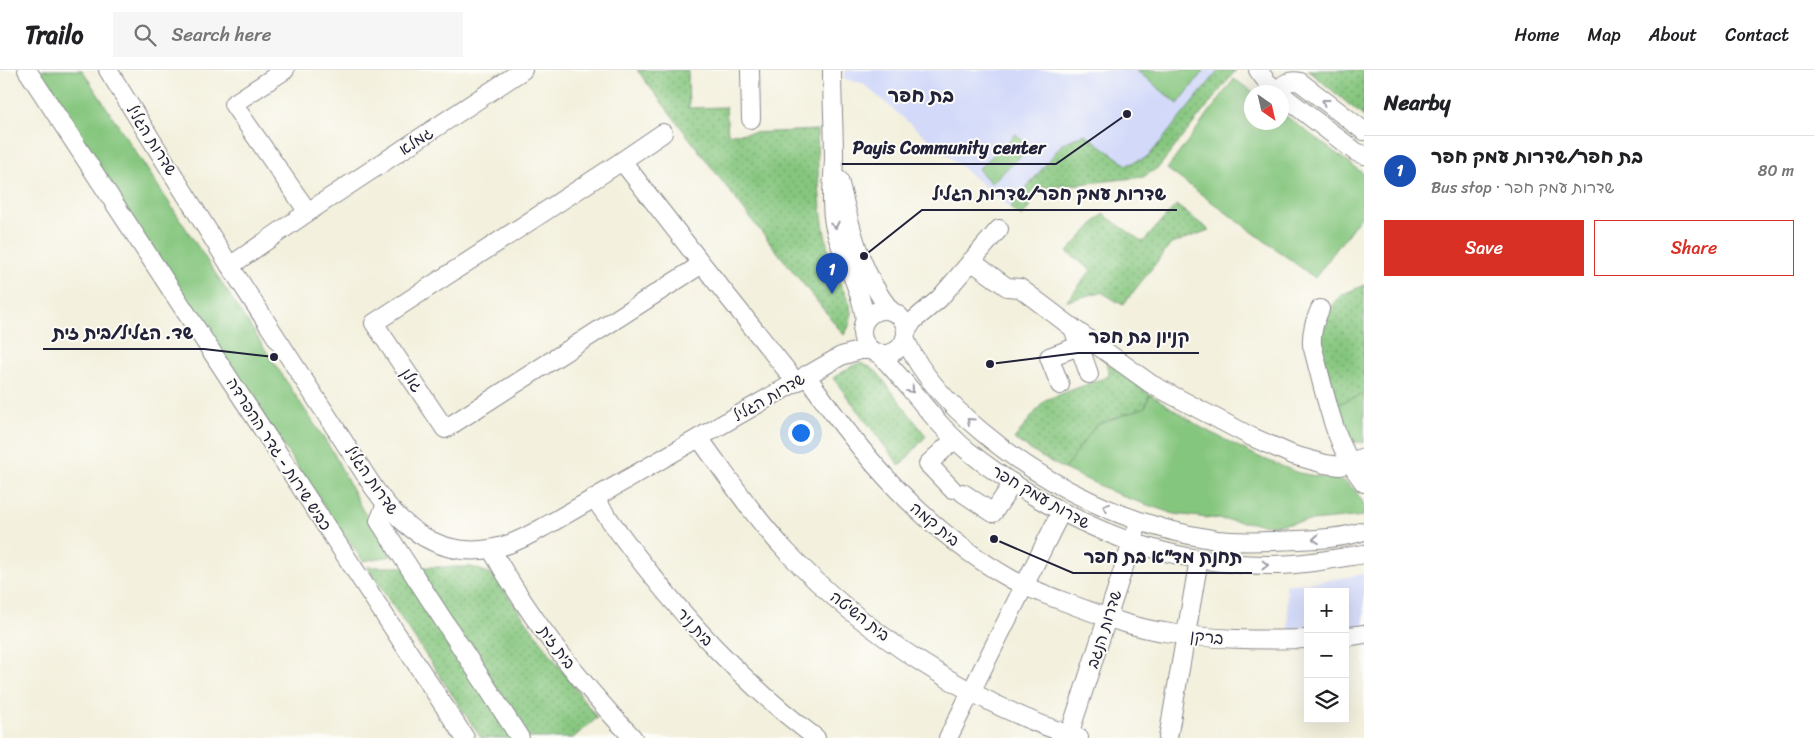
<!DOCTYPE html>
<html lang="en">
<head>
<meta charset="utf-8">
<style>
	body { margin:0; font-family:Sriracha,"Playpen Sans Hebrew",sans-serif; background:#f6f6f6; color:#202124 }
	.controls { position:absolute; right:15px; bottom:15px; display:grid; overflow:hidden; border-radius:0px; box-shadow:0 5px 20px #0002 }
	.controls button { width:45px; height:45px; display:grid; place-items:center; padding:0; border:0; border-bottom:1px solid #e0e0e0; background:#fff; color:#202124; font:25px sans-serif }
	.compass { position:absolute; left:1244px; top:15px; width:45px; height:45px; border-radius:50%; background:#fff; box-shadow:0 5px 20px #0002; rotate:146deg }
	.you { position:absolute; left:800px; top:362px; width:18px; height:18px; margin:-12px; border:4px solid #fff; border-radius:50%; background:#1a73e8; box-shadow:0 0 0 8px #1a73e833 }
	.badge { display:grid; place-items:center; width:32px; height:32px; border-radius:50%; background:#d93025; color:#fff; font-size:16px; font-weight:700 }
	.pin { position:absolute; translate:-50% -41px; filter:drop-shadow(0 1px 2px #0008) }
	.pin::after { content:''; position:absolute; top:26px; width:18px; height:15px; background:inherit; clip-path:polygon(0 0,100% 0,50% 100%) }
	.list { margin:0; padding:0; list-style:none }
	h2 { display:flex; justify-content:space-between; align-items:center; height:65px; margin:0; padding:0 20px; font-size:21px }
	h2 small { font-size:16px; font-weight:400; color:#757577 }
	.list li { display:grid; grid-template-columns:32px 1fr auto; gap:15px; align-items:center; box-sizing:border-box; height:70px; padding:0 20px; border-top:1px solid #e0e0e0 }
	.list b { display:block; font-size:19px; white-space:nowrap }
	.list p { margin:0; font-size:16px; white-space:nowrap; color:#757577 }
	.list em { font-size:16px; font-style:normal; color:#757577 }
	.actions { display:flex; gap:10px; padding:15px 20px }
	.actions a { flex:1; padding:11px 0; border:1px solid #d93025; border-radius:0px; text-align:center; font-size:18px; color:#d93025 }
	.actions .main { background:#d93025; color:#fff }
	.icon { flex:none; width:28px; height:28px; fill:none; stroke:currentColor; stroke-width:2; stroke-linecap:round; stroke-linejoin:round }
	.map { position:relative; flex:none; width:1364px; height:668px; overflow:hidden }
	header { display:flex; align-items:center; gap:30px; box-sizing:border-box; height:70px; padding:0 25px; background:#fff; border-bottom:1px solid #e0e0e0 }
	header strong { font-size:24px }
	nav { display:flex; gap:28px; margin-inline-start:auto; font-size:18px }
	.search { width:350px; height:45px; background:#f6f6f6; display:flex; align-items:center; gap:12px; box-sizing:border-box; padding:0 18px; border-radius:0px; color:#757577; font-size:19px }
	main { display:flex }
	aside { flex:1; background:#fff }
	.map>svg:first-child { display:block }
	.built { fill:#d2d9f9 }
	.grass { fill:#85c67e; stroke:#54745c }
	.park { fill:url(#park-dots); stroke:#54745c }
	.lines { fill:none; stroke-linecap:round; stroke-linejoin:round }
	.minor-casing { stroke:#8a898c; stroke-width:20 }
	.minor { stroke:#fff; stroke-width:18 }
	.oneway { stroke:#9c9ca7 }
	.labels { text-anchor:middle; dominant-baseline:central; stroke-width:4; stroke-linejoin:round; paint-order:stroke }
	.street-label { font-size:16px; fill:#22223b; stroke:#fdfcf7 }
	.quarter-label { font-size:19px; font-weight:bold; fill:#22223b; stroke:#fdfcf7 }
	.leader { fill:none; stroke:#22223b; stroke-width:2 }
	.callout-dot { fill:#22223b; stroke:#fdfcf7; stroke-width:2 }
	.callout-label { font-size:18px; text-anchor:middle; font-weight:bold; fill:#22223b; stroke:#fdfcf7; stroke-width:4; stroke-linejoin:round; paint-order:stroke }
</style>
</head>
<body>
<header>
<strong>Trailo</strong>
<div class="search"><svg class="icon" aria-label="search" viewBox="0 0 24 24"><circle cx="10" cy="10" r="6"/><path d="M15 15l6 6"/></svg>Search here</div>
<nav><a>Home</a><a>Map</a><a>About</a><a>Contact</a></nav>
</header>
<main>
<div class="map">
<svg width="1364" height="668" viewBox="0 0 1364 668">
	<defs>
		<pattern id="park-dots" width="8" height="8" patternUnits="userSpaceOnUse" patternTransform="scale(1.25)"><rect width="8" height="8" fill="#85c67e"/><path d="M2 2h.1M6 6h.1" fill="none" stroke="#6ca068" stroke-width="1.8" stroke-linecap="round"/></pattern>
	</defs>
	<rect width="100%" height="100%" fill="#fdfcf7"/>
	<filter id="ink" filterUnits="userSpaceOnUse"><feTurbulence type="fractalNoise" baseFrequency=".02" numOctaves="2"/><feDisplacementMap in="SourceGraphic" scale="10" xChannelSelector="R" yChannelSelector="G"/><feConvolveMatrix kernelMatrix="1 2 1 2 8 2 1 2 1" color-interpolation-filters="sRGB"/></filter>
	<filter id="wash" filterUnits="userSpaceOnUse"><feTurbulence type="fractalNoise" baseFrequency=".0096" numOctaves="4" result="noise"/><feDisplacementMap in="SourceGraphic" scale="20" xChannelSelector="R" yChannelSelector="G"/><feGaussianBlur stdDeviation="1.12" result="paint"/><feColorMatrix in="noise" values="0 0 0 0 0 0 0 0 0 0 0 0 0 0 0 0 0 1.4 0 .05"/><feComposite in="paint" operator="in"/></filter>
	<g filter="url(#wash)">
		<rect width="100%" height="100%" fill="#f3f0dd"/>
		<g class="built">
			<path d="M 844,0 L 1219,0 L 1148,87 L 1127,95 L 1063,73 L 1010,138 L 862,13 L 844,9 Z"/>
			<path d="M 1364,504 L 1364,558 L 1345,559 L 1345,522 L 1308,522 L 1308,562 L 1289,562 L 1286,515 L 1330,510 Z"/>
		</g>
		<g class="grass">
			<path d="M 35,0 L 82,0 L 334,384 L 362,439 L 392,486 L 363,491 L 314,422 Z"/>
			<path d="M 1136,0 L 1204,0 L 1178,34 Z"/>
			<path d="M 1234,9 L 1253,22 L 1252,22 L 1252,52 L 1282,52 L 1282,43 L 1364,104 L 1364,142 L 1315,208 L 1167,99 Z"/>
			<path d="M 1016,64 L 1030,78 L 991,113 L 978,99 Z"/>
			<path d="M 1150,324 L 1202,358 L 1259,387 L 1299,403 L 1344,411 L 1355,420 L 1364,434 L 1364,446 L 1270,455 L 1174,444 L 1124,427 L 1064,399 L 1096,355 L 1145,337 Z"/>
			<path d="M 1364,324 L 1364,373 L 1351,371 L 1348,368 L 1337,334 Z"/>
		</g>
		<g class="park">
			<path d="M 637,0 L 688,0 L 689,38 L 726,37 L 728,64 L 817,60 C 818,107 819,152 833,197 C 841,223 862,239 844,265 L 751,149 Z"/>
			<path d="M 1219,0 L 1236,0 L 1159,97 L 1143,107 L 1043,118 L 1022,147 L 1010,138 L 1063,73 L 1085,64 L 1127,95 L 1148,87 Z"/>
			<path d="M 1308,0 L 1364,0 L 1364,47 Z"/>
			<path d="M 1176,135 L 1209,160 L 1171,174 L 1123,235 L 1101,222 L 1067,231 L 1091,200 L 1067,182 L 1103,144 L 1143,172 Z"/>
			<path d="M 1364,215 L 1364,324 L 1337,334 L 1321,279 L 1319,268 L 1321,251 L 1341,225 Z"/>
			<path d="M 1106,292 L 1150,324 L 1145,337 L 1096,355 L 1064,399 L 1040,386 L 1014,369 L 1045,330 L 1109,306 Z"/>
			<path d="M 860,293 L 868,296 L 877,302 L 926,366 L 900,396 L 833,308 L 854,295 Z"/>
			<path d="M 367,497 L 472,497 L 492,504 L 597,648 L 573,668 L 481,668 Z"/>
		</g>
	</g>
	<g filter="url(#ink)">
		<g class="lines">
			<g class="minor-casing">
				<g id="minor">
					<path d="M 27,0 L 465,668"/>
					<path d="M 108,0 L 230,196 L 374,418 C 407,465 450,494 509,474 C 524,469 538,460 551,453 L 841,286 L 861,280 L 869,280"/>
					<path d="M 285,0 L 233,34 L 308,142"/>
					<path d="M 750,0 L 751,49"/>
					<path d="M 832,0 C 832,30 834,59 834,89 C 833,111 830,132 834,154 C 841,187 861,216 865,250"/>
					<path d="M 1258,0 L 1267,12 L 1278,22"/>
					<path d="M 1276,21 C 1284,14 1289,9 1300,12 L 1364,61"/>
					<path d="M 1282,25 L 1356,82 L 1364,85"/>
					<path d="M 622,91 L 663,63"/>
					<path d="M 839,110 C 851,158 859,201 891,241"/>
					<path d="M 971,191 L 1007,217 L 1020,218 L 1073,258 L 1089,304"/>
					<path d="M 702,194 L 445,359 L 374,253 L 622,91 L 702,194 L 796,312"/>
					<path d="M 230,196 L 308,142 L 523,0"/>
					<path d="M 1320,239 C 1315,251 1311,261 1312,275 C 1325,322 1333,374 1364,413"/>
					<circle cx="884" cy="262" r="22"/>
					<path d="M 1073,258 L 1151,314 L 1252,367 L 1293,385 L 1325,394 L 1340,396 L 1364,387"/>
					<path d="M 906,262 L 913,251 L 939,229 L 999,159"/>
					<path d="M 905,269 C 922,307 951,336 982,362 C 1049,418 1131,457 1217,470 C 1243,473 1270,471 1297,470 C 1319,469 1343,468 1364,461"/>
					<path d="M 879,284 C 910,315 934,353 968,381 C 989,398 1011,413 1034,426 C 1108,470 1184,495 1270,495 C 1302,495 1333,489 1364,484"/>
					<path d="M 806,305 C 862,386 924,460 1011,509 C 1033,521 1058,529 1081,538 C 1108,548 1136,558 1164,562 C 1212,570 1259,570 1308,569"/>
					<path d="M 1060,315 L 1049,287 L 1079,276"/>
					<path d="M 699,368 C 727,406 754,447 787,482 C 864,563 972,634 1079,668"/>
					<path d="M 952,419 L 928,394 L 955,369"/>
					<path d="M 963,423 L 993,443 L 1013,413"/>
					<path d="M 594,428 C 659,520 726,600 816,668"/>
					<path d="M 386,434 L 379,451 L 520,668"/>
					<path d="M 491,479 C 529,547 579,611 633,668"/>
					<path d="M 1345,567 L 1364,564"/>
					<path d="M 948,668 L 1061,442"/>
					<path d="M 1068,668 L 1135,463"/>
					<path d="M 1168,668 L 1199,489"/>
				</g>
			</g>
			<use href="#minor" class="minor"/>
		</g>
		<defs><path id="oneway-chevron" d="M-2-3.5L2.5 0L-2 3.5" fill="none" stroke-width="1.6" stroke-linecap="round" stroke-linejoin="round" transform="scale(1.25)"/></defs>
		<g class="oneway">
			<use href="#oneway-chevron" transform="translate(1325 32) rotate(-143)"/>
			<use href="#oneway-chevron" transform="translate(835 155) rotate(77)"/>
			<use href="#oneway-chevron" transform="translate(911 320) rotate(50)"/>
			<use href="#oneway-chevron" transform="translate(970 351) rotate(-138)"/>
			<use href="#oneway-chevron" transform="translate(1106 437) rotate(-158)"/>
			<use href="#oneway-chevron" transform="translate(1316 469) rotate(175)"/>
			<use href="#oneway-chevron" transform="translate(1265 495) rotate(1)"/>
		</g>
	</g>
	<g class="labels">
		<g class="street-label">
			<text transform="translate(152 70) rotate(58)">שדרות הגליל</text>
			<text transform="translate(416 71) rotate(-33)">גמלא</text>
			<text transform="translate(412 310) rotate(56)">גולן</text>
			<text transform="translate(769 327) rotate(-30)">שדרות הגליל</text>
			<text transform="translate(279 384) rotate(57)">כביש שירות - גדר ההפרדה</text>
			<text transform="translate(372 410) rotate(55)">שדרות הגליל</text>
			<text transform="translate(1041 427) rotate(30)">שדרות עמק חפר</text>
			<text transform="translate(935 454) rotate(40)">בית קמה</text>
			<text transform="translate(860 546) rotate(38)">בית השיטה</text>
			<text transform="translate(695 557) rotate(47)">בית ניר</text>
			<text transform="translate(1104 559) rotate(-72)">שדרות הנגב</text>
			<text transform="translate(1207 567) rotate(6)">ברקן</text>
			<text transform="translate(557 577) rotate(53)">בית זית</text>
		</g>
		<g class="quarter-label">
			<text x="921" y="25">בת חפר</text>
		</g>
	</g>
	<path class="leader" d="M1127 44L1056 94H842M864 186L922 140H1177M274 287L204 279H43M990 294L1078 283H1199M994 469L1073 503H1252"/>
	<g class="callout-dot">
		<circle cx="1127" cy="44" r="5"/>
		<circle cx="864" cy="186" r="5"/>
		<circle cx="274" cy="287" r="5"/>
		<circle cx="990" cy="294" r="5"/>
		<circle cx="994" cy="469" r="5"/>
	</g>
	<g class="callout-label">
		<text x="949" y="84">Payis Community center</text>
		<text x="1049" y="130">שדרות עמק חפר/שדרות הגליל</text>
		<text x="123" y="269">שד. הגליל/בית זית</text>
		<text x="1139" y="273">קניון בת חפר</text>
		<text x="1163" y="493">תחנת מד"א בת חפר</text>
	</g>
</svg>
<div class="controls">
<button>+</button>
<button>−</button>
<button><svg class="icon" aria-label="layers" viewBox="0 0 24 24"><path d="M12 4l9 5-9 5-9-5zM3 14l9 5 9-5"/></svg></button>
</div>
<svg class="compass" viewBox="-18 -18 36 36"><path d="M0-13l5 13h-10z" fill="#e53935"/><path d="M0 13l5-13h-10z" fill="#757577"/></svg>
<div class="you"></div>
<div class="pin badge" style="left:832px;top:224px;background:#1a4fb4">1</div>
</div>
<aside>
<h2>Nearby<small></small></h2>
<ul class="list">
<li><span class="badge" style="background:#1a4fb4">1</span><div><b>בת חפר/שדרות עמק חפר</b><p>Bus stop · שדרות עמק חפר</p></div><em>80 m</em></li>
</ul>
<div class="actions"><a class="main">Save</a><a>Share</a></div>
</aside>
</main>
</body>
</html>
